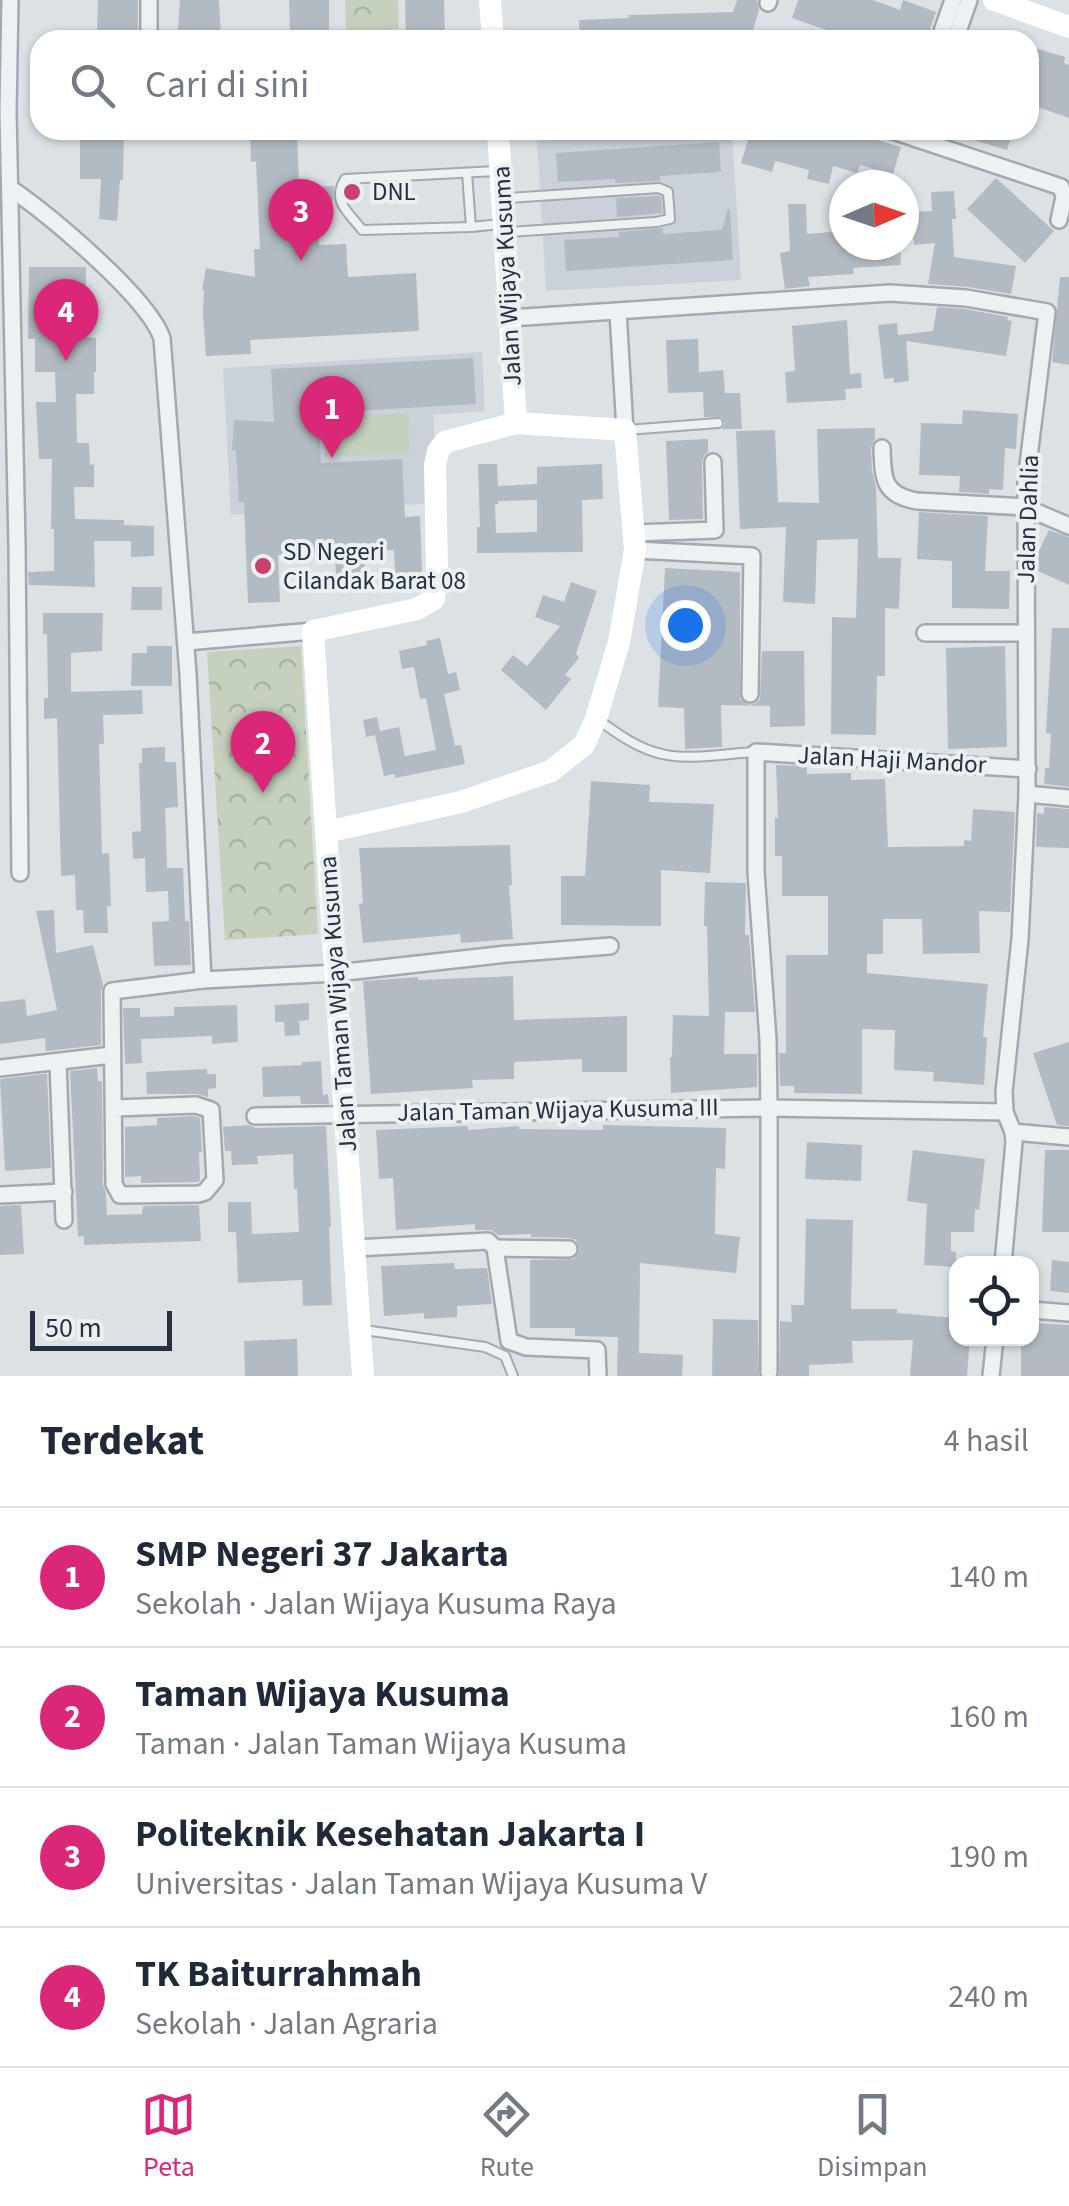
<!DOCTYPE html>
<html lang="id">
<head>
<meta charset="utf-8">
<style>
	body { margin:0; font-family:"Source Sans 3",sans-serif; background:#f2f2f3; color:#1f2937 }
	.controls { position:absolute; right:30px; bottom:30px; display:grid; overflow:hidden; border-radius:20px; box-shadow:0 2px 8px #0004 }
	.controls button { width:90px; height:90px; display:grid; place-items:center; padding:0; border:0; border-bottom:2px solid #e0e1e3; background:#fff; color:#1f2937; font:50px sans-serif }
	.compass { position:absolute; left:829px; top:170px; width:90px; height:90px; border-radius:50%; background:#fff; box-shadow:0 2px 8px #0004; rotate:88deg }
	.scale { position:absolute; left:30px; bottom:25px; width:142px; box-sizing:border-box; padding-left:10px; border:5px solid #26313c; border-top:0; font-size:28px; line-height:35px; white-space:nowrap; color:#26313c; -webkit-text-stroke:8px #ebf0f4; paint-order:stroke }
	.you { position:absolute; left:685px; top:625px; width:35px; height:35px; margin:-25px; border:8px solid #fff; border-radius:50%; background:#1a73e8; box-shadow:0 0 0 15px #1a73e833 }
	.badge { display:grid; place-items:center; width:65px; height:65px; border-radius:50%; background:#db2777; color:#fff; font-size:32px; font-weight:700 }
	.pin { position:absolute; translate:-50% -82px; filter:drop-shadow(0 2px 5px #0008) }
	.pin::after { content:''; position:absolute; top:52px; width:35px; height:30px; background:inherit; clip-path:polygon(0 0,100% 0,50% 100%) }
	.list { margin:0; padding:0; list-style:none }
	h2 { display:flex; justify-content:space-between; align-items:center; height:130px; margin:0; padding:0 40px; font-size:42px }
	h2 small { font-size:32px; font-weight:400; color:#747a83 }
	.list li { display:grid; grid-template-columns:65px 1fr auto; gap:30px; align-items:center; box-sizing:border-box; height:140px; padding:0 40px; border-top:2px solid #e0e1e3 }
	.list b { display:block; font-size:38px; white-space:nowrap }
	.list p { margin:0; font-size:32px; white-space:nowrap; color:#747a83 }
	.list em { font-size:32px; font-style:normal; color:#747a83 }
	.icon { flex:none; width:55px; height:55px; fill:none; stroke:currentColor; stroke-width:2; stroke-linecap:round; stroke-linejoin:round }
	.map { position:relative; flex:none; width:1069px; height:1376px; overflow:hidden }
	.search { position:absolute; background:#fff; box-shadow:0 2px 8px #0004; left:30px; right:30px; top:30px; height:110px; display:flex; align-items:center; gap:25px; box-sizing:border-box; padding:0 35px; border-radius:30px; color:#747a83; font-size:38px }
	.sheet { height:690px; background:#fff }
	nav { display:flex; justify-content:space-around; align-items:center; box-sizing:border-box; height:140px; border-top:2px solid #e0e1e3; background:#fff; font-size:28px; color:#747a83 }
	nav a { display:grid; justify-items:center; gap:5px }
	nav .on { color:#db2777 }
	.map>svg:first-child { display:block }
	.built { fill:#cad1d8 }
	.park { fill:url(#park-crowns) }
	.pitch { fill:#c5d0bd }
	.building { fill:#b3bbc2; fill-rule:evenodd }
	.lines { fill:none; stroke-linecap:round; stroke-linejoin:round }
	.lane-casing { stroke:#a2a9b0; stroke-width:12 }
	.street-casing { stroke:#a2a9b0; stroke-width:20 }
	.lane { stroke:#eef1f4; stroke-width:8 }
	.street { stroke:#eef1f4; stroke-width:15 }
	.secondary { stroke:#fff; stroke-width:22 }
	.poi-dot { fill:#cb416d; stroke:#ebf0f4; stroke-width:4 }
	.labels { text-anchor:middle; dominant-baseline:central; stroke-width:8; stroke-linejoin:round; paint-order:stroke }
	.poi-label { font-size:25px; fill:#26313c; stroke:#ebf0f4; text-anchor:start }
	.street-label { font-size:25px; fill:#26313c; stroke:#ebf0f4 }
</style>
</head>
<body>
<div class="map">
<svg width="1069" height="1376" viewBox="0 0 1069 1376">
	<defs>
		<pattern id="park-crowns" width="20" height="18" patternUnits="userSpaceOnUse" patternTransform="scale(2.5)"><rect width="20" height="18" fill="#c5d0bd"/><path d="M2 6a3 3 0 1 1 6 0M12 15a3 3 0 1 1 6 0" fill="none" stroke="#a9b3a3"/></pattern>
	</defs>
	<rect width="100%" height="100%" fill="#dce1e6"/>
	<g class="built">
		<path d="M 732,130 L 741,280 L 546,291 L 537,141 Z"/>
		<path d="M 482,352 L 485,411 L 433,415 L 438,503 L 231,515 L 223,368 Z"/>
	</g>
	<g class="park">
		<path d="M 345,0 L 398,0 L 399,29 L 346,31 Z"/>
		<path d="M 301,646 L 318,934 L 225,940 L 207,652 Z"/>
	</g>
	<path class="pitch" d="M 408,413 L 410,452 L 325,457 L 323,417 Z"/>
	<g class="building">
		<path d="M 98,0 L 138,0 L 138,32 L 134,32 L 134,40 L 97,40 Z"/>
		<path d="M 180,0 L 219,0 L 221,40 L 177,40 Z"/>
		<path d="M 289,0 L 329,0 L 329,33 L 290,34 Z"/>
		<path d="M 405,0 L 444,0 L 445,40 L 406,40 Z"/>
		<path d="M 737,0 L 757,0 L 759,10 L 750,40 L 580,40 L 579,20 L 629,18 L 628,15 L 733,12 Z"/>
		<path d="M 798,0 L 873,0 L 900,10 L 903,0 L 936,12 L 926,40 L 829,40 L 832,32 L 792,18 Z"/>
		<path d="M 1029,46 L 1065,57 L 1064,63 L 1069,65 L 1069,118 L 1029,104 Z"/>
		<path d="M 80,130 L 124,130 L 123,180 L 120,180 L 117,221 L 99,219 L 101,179 L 80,179 Z"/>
		<path d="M 250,130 L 297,130 L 299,187 L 334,186 L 333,201 L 317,202 L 319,245 L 346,244 L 348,277 L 416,273 L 419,331 L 250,340 L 251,354 L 206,356 L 203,314 L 204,290 L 202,290 L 206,268 L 255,277 L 254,249 L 260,249 L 256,161 L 251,162 Z"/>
		<path d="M 751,130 L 823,130 L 846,135 L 847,130 L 854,130 L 868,134 L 867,137 L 901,147 L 893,174 L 860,165 L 857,173 L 833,166 L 829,184 L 807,179 L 809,170 L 775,161 L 772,172 L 741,163 Z"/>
		<path d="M 953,130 L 1013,130 L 1007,150 L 953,134 Z"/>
		<path d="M 719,142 L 721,172 L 660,176 L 660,181 L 615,183 L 615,179 L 558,182 L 556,153 Z"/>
		<path d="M 996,178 L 1054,231 L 1025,263 L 967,209 Z"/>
		<path d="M 954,191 L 956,219 L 952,219 L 954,257 L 1016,266 L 1011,294 L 968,287 L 928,284 L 935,243 L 914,245 L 912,212 L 932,211 L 931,192 Z"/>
		<path d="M 658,196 L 661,197 L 662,213 L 617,217 L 616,198 Z"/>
		<path d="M 788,204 L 806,204 L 807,234 L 844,231 L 844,245 L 900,245 L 901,265 L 853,268 L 854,274 L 808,277 L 810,286 L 785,289 L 780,253 L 790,251 Z"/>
		<path d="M 728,209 L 730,210 L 733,260 L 566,271 L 564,240 L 619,237 L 618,232 L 663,228 L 663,234 L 722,230 Z"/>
		<path d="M 29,267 L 86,267 L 85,337 L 96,338 L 96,372 L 94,372 L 94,394 L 76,394 L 77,443 L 89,443 L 90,465 L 94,464 L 94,487 L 74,487 L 75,519 L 124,520 L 124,525 L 154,526 L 154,556 L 131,557 L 131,541 L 94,541 L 95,587 L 29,585 L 28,572 L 54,571 L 54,529 L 51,529 L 52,459 L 39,459 L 36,402 L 56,402 L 55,372 L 35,372 L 35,339 L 28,339 Z"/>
		<path d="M 1060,277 L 1069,277 L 1069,365 L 1052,362 Z"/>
		<path d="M 937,307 L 965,309 L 1008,317 L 1007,320 L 1012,321 L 1006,356 L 906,341 L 909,381 L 894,383 L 894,378 L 884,379 L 878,325 L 897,323 L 898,335 L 933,331 Z"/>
		<path d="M 847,320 L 850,374 L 861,373 L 862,388 L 845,389 L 846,400 L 787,403 L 785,372 L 795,371 L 792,326 Z"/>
		<path d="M 698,339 L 699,372 L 723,370 L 725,393 L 740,393 L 742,429 L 722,429 L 725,423 L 722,417 L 704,417 L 703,392 L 668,393 L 666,340 Z"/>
		<path d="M 473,358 L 476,404 L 319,413 L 321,463 L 402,459 L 405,517 L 420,516 L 422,570 L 420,590 L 396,591 L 394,550 L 364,551 L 365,577 L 336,578 L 335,553 L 278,555 L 280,602 L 248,603 L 244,502 L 239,502 L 236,450 L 232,450 L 234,420 L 274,422 L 271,369 Z"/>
		<path d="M 963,410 L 1018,414 L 1016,449 L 1005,448 L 1003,490 L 989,489 L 989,494 L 959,492 L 960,476 L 919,475 L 921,423 L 962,424 Z"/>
		<path d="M 875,428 L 875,439 L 871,448 L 872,470 L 876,487 L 878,558 L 901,558 L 899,609 L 885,608 L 885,676 L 877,676 L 876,735 L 831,734 L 832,617 L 856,618 L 858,539 L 817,540 L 815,604 L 783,602 L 786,527 L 740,529 L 736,431 L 775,430 L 778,502 L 819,503 L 817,429 Z"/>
		<path d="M 708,439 L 708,452 L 704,456 L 702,462 L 703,519 L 669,520 L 666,441 Z"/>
		<path d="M 478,464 L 497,464 L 498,486 L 537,484 L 537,467 L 602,464 L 603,499 L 582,500 L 583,552 L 477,553 L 477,527 L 480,527 ZM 537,500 L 537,532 L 496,533 L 495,504 L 498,504 L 498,501 Z"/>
		<path d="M 919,512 L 988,516 L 985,571 L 1010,571 L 1009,609 L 952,608 L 952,561 L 917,559 Z"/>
		<path d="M 1049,530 L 1069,537 L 1069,585 L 1038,571 L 1037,555 Z"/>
		<path d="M 665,568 L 740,572 L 740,699 L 749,705 L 756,703 L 760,699 L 762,651 L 804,651 L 805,726 L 770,727 L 770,706 L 721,705 L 722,747 L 685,749 L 684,708 L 658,707 Z"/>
		<path d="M 571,582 L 597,591 L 576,654 L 579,658 L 565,675 L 571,679 L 546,710 L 501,670 L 513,655 L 527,666 L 560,626 L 535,617 L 543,595 L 564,602 Z"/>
		<path d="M 132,587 L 162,587 L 162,610 L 131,610 Z"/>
		<path d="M 43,613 L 103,613 L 102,651 L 71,653 L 71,692 L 142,690 L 143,714 L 103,715 L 104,744 L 99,744 L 102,854 L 109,853 L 111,906 L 107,906 L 108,933 L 84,933 L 83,910 L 76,910 L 75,875 L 61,876 L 57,718 L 44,719 L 44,698 L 48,698 L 47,634 L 43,634 Z"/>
		<path d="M 1052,628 L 1069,628 L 1069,787 L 1044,784 L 1045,768 L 1049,768 L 1051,734 L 1046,733 Z"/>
		<path d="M 440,638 L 448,674 L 456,672 L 460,690 L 444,694 L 455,746 L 461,745 L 465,764 L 395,778 L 395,774 L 384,776 L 375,735 L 366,737 L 363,720 L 377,717 L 380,731 L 399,727 L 405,756 L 436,750 L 426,698 L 420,699 L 414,667 L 402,669 L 399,651 L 427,645 L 426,641 Z"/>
		<path d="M 147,646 L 172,646 L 172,686 L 131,686 L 132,653 L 147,653 Z"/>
		<path d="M 1005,646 L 1007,747 L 948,749 L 946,648 Z"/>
		<path d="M 165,747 L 165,762 L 176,762 L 178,807 L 165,808 L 167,868 L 183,868 L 185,921 L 189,921 L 191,965 L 154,966 L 152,922 L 169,921 L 168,891 L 146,892 L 145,858 L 133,859 L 132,832 L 141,831 L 139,763 L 142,763 L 142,748 Z"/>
		<path d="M 776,765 L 807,766 L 807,774 L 851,773 L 851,780 L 885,779 L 888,847 L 964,846 L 964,840 L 971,841 L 973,809 L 1015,812 L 1010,912 L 979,911 L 980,953 L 923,954 L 922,919 L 883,919 L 883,954 L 867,954 L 867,973 L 988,984 L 983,1037 L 987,1037 L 984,1085 L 933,1081 L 934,1072 L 894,1070 L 895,1030 L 862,1029 L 862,1094 L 794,1093 L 794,1086 L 780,1086 L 779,1053 L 786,1053 L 786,955 L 828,955 L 828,896 L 782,896 L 782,856 L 775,856 L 775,818 L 778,818 Z"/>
		<path d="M 591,781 L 650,785 L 649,802 L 714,804 L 710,873 L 661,870 L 661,926 L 561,925 L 561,876 L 585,876 Z"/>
		<path d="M 1044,807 L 1069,809 L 1069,848 L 1036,847 L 1037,813 L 1044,814 Z"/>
		<path d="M 510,845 L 512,885 L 509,885 L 513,939 L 461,943 L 460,934 L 363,943 L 359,904 L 363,903 L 359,848 Z"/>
		<path d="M 705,882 L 746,883 L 745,935 L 749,935 L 755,1012 L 725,1012 L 724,1054 L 757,1054 L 757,1087 L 671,1093 L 670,1057 L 672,1057 L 673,1015 L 709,1016 L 707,926 L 704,926 Z"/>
		<path d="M 54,910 L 56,953 L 93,945 L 103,985 L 101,991 L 101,1045 L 46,1051 L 45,1038 L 0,1044 L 0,1002 L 25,999 L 27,1016 L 57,1010 L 36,911 Z"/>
		<path d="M 513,976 L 514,1020 L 627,1016 L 627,1072 L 582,1072 L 582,1059 L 514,1062 L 514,1079 L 472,1080 L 473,1088 L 371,1094 L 363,981 L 418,977 L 418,980 Z"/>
		<path d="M 309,1003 L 309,1020 L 299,1021 L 300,1035 L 285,1036 L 284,1022 L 275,1022 L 275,1005 Z"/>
		<path d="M 237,1005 L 238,1042 L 212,1044 L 212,1036 L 141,1039 L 142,1063 L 125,1064 L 123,1008 L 140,1008 L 140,1017 L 174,1016 L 174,1007 Z"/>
		<path d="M 1069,1042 L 1069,1126 L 1057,1125 L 1033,1053 Z"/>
		<path d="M 321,1061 L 323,1095 L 328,1094 L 329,1104 L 301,1104 L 300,1096 L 263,1097 L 262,1067 L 302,1065 L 302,1062 Z"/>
		<path d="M 97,1068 L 98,1081 L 102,1081 L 103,1184 L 106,1193 L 107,1215 L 142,1214 L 143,1206 L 199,1205 L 201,1241 L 84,1245 L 84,1236 L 78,1237 L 70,1071 Z"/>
		<path d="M 207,1069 L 207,1074 L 216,1074 L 216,1088 L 208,1089 L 208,1097 L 196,1094 L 147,1094 L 146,1072 Z"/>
		<path d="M 44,1074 L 47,1074 L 51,1168 L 5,1171 L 0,1079 Z"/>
		<path d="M 194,1116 L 200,1118 L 202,1152 L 199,1152 L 200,1180 L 198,1182 L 141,1183 L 141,1176 L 125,1177 L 125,1127 L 157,1125 L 157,1118 Z"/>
		<path d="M 249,1125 L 256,1128 L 326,1126 L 331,1227 L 329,1227 L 332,1305 L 303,1306 L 302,1280 L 238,1283 L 236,1232 L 228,1232 L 228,1202 L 251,1202 L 252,1234 L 299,1232 L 297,1189 L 294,1189 L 293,1154 L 257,1156 L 258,1164 L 232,1165 L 231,1151 L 225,1151 L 223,1127 Z"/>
		<path d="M 603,1125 L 726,1128 L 725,1169 L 716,1168 L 715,1234 L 740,1237 L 736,1273 L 640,1263 L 639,1353 L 683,1355 L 682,1376 L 617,1376 L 618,1337 L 575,1336 L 575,1328 L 530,1328 L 530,1260 L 574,1259 L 580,1250 L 576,1240 L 569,1238 L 531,1237 L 531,1234 L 498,1235 L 491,1230 L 475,1230 L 475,1224 L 396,1230 L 393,1178 L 379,1179 L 376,1130 L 468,1126 L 468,1130 L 519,1126 L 519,1129 L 603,1130 Z"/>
		<path d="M 807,1142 L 862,1145 L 861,1181 L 805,1179 Z"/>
		<path d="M 913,1150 L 985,1159 L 979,1210 L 975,1209 L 974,1232 L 951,1232 L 951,1251 L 956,1252 L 956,1267 L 924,1265 L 927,1204 L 907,1201 Z"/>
		<path d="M 1045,1150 L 1069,1150 L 1069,1232 L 1042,1232 Z"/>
		<path d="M 21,1205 L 24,1254 L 0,1255 L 0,1206 Z"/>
		<path d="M 806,1219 L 853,1220 L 851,1309 L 897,1309 L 897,1313 L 956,1318 L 956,1338 L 970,1338 L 967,1376 L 910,1376 L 913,1340 L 852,1341 L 853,1363 L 809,1365 L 809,1376 L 779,1376 L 780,1321 L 792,1322 L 791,1305 L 804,1305 Z"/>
		<path d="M 1052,1260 L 1069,1262 L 1069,1293 L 1050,1291 Z"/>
		<path d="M 454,1263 L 455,1269 L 487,1268 L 492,1304 L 457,1306 L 457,1317 L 424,1319 L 424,1313 L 384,1316 L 381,1266 Z"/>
		<path d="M 713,1319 L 758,1320 L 759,1376 L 712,1376 Z"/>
		<path d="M 1032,1323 L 1069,1325 L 1069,1376 L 1021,1376 L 1021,1338 L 1032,1338 Z"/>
		<path d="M 297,1339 L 298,1376 L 245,1376 L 244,1341 Z"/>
	</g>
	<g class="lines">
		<g class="lane-casing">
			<g id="lane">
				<path d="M 496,171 L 345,179 C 331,202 348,211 362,230 L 471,227 L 501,224"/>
				<path d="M 467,173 L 471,227"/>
				<path d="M 507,198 L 659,188 L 668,192 L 670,219 L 656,222 L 509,232"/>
				<path d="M 627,430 L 718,423"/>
				<path d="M 600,721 C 619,735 639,749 662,754 C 689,761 728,753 756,752"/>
				<path d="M 364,1330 L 485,1347 L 505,1356 L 513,1376"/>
			</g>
		</g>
		<g class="street-casing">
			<g id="street">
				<path d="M 10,0 L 8,111 L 17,547 L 20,873"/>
				<path d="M 768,3 L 769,0"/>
				<path d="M 149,40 L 149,0"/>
				<path d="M 939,40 L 953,0"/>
				<path d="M 955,40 L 969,0"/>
				<path d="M 890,130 L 917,139 L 919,130"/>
				<path d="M 917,139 L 1061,187 L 1064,197 L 1059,220"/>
				<path d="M 10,188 C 48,214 147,296 162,338 L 188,674 L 203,980"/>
				<path d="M 618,312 L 625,430"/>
				<path d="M 510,318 L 890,293 L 966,298 L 1047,312 L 1026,481 L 1027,794 L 1020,939 L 1004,1092 L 1005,1112 L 1013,1132 L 1014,1142 L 1003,1264"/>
				<path d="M 882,448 C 883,479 883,495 917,501 L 1025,507 L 1069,526"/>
				<path d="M 634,533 L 715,530 L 713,462"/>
				<path d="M 635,550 L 752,556 L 750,694"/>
				<path d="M 925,633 L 1025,633"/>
				<path d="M 186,642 L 313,631"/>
				<path d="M 1027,794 L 1069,798"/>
				<path d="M 58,1063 L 64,1220"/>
				<path d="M 0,1068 L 112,1055"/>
				<path d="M 115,1108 L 196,1105 L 211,1110 L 215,1180 L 205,1192 L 199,1194 L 120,1195 L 114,1184 L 112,991 L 203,980 L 337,973 L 507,954 L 610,946"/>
				<path d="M 255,1116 L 769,1108 L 1005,1112"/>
				<path d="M 1013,1132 L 1069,1137"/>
				<path d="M 0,1195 L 64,1192"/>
				<path d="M 355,1248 L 488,1241 L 495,1248 L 509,1341 L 526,1347 L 597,1350 L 598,1376"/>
				<path d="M 495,1248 L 569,1249"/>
				<path d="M 1032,1310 L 1069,1313"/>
				<path d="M 769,1372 L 769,1108 L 768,1040 L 756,872 L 756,752 L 1028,769"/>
				<path d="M 991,1376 L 995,1338"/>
			</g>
		</g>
		<use href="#lane" class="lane"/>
		<use href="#street" class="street"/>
		<g class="secondary">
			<path d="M 490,0 L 493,40"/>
			<path d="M 994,0 L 1069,27"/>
			<path d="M 498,130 L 516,423"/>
			<path d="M 326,832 L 461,802 L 551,771 L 584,745 L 596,719 L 619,642 L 635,550 L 625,430 L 516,423 L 445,442 L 438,451 L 435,465 L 437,571 L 434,599 L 417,609 L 313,631 C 329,879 345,1128 363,1376"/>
		</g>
	</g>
	<g class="poi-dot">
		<circle cx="352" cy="192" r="10"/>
		<circle cx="263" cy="566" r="10"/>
	</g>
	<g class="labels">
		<g class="poi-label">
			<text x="372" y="192">DNL</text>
			<text x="283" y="552">SD Negeri<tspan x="283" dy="29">Cilandak Barat 08</tspan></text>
		</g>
		<g class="street-label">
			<text transform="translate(507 276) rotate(-93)">Jalan Wijaya Kusuma</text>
			<text transform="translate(1028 519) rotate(-88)">Jalan Dahlia</text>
			<text transform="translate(892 760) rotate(3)">Jalan Haji Mandor</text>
			<text transform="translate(338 1004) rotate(-94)">Jalan Taman Wijaya Kusuma</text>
			<text transform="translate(558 1110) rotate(-1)">Jalan Taman Wijaya Kusuma III</text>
		</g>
	</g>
</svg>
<div class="controls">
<button><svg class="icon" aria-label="locate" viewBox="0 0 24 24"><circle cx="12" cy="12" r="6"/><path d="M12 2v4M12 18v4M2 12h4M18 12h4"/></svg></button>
</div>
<svg class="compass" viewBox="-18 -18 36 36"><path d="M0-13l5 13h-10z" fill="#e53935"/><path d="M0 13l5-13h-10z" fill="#747a83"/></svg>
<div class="scale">50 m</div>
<div class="you"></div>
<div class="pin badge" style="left:332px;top:458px">1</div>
<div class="pin badge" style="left:263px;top:793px">2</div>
<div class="pin badge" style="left:301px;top:261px">3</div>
<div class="pin badge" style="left:66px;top:361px">4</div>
<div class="search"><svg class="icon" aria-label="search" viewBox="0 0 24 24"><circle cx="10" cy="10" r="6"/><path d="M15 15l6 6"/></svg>Cari di sini</div>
</div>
<section class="sheet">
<h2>Terdekat<small>4 hasil</small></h2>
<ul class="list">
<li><span class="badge">1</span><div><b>SMP Negeri 37 Jakarta</b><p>Sekolah · Jalan Wijaya Kusuma Raya</p></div><em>140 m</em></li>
<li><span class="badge">2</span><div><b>Taman Wijaya Kusuma</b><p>Taman · Jalan Taman Wijaya Kusuma</p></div><em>160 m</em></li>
<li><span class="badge">3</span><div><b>Politeknik Kesehatan Jakarta I</b><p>Universitas · Jalan Taman Wijaya Kusuma V</p></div><em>190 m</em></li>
<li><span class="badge">4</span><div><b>TK Baiturrahmah</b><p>Sekolah · Jalan Agraria</p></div><em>240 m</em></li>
</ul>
</section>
<nav>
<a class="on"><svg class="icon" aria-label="map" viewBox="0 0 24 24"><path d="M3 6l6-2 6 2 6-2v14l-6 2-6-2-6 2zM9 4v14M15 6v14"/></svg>Peta</a>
<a><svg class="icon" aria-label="directions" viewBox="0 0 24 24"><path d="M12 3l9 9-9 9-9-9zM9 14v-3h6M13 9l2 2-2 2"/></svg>Rute</a>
<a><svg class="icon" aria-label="saved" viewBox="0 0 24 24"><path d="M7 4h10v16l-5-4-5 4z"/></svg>Disimpan</a>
</nav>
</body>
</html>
